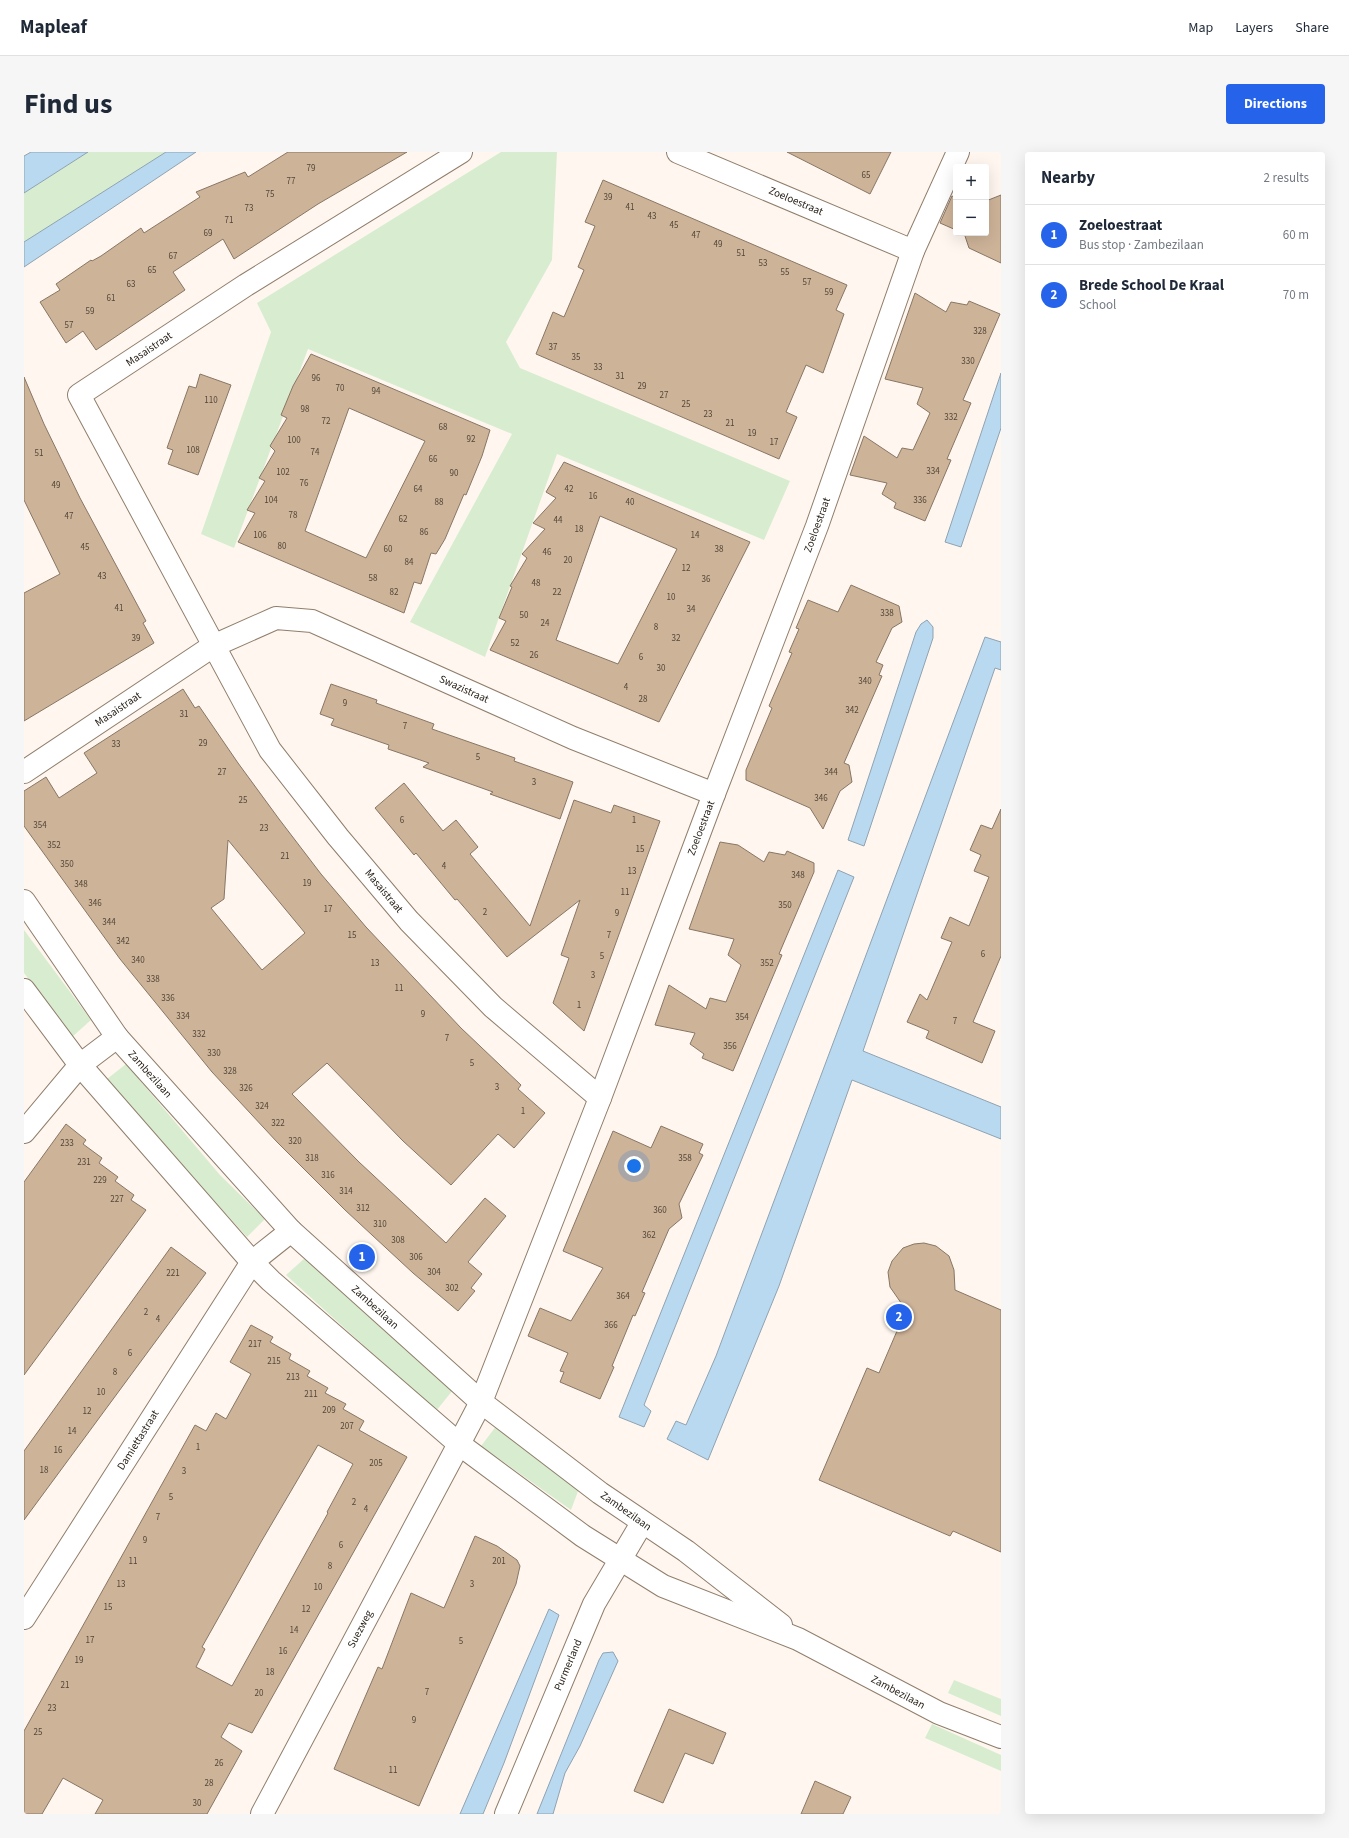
<!DOCTYPE html>
<html lang="en">
<head>
<meta charset="utf-8">
<style>
	body { margin:0; font-family:"Source Sans 3",sans-serif; background:#f6f6f7; color:#1f2937 }
	.controls { position:absolute; right:12px; top:12px; display:grid; overflow:hidden; border-radius:4px; box-shadow:0 4px 16px #0002 }
	.controls button { width:36px; height:36px; display:grid; place-items:center; padding:0; border:0; border-bottom:1px solid #e0e1e3; background:#fff; color:#1f2937; font:20px sans-serif }
	.you { position:absolute; left:610px; top:1014px; width:14px; height:14px; margin:-10px; border:3px solid #fff; border-radius:50%; background:#1a73e8; box-shadow:0 0 0 6px #1a73e833 }
	.badge { display:grid; place-items:center; width:26px; height:26px; border-radius:50%; background:#2563eb; color:#fff; font-size:13px; font-weight:700 }
	.pin { position:absolute; translate:-50% -50%; border:2px solid #fff; box-shadow:0 1px 4px #0006 }
	.list { margin:0; padding:0; list-style:none }
	h2 { display:flex; justify-content:space-between; align-items:center; height:52px; margin:0; padding:0 16px; font-size:17px }
	h2 small { font-size:13px; font-weight:400; color:#747a83 }
	.list li { display:grid; grid-template-columns:26px 1fr auto; gap:12px; align-items:center; box-sizing:border-box; height:60px; padding:0 16px; border-top:1px solid #e0e1e3 }
	.list b { display:block; font-size:15px; white-space:nowrap }
	.list p { margin:0; font-size:13px; white-space:nowrap; color:#747a83 }
	.list em { font-size:13px; font-style:normal; color:#747a83 }
	.map { position:relative; flex:none; width:977px; height:1662px; overflow:hidden; border-radius:4px }
	header { display:flex; align-items:center; gap:24px; box-sizing:border-box; height:56px; padding:0 20px; background:#fff; border-bottom:1px solid #e0e1e3 }
	header strong { font-size:19px }
	nav { display:flex; gap:22px; margin-inline-start:auto; font-size:14px }
	.intro { display:flex; align-items:center; justify-content:space-between; box-sizing:border-box; height:96px; padding:0 24px }
	h1 { margin:0; font-size:28px }
	.button { padding:10px 18px; border-radius:4px; background:#2563eb; color:#fff; font-size:14px; font-weight:700 }
	main { display:flex; gap:24px; padding:0 24px }
	aside { flex:1; background:#fff; border-radius:4px; box-shadow:0 4px 16px #0002 }
	.map>svg:first-child { display:block }
	.green { fill:#d8edd0 }
	.water { fill:#b9d9f1; stroke:#8ea2b1 }
	.building { fill:#cdb398; stroke:#887665; fill-rule:evenodd }
	.lines { fill:none; stroke-linecap:round; stroke-linejoin:round }
	.minor-casing { stroke:#907e6c; stroke-width:24 }
	.tertiary-casing { stroke:#907e6c; stroke-width:24 }
	.minor { stroke:#fff; stroke-width:22 }
	.tertiary { stroke:#fff; stroke-width:22 }
	.labels { text-anchor:middle; dominant-baseline:central; stroke-width:3; stroke-linejoin:round; paint-order:stroke }
	.number-label { font-size:9px; fill:#53473a }
	.street-label { font-size:11px; fill:#2a231b; stroke:#fff }
</style>
</head>
<body>
<header>
<strong>Mapleaf</strong>
<nav><a>Map</a><a>Layers</a><a>Share</a></nav>
</header>
<div class="intro"><h1>Find us</h1><a class="button">Directions</a></div>
<main>
<div class="map">
<svg width="977" height="1662" viewBox="0 0 977 1662">
	<rect width="100%" height="100%" fill="#fff7ef"/>
	<g class="green">
		<path d="M 64,0 L 142,0 L 0,90 L 0,41 Z"/>
		<path d="M 477,0 L 533,0 L 528,108 L 482,190 L 496,216 L 766,329 L 740,388 L 533,302 L 461,505 L 386,470 L 488,282 L 284,197 L 210,396 L 177,382 L 247,180 L 233,151 Z"/>
		<path d="M 0,778 L 67,868 L 48,885 L 0,821 Z"/>
		<path d="M 102,912 L 196,1023 L 241,1067 L 223,1085 L 162,1018 L 83,927 Z"/>
		<path d="M 281,1106 L 429,1238 L 412,1259 L 262,1123 Z"/>
		<path d="M 473,1273 L 556,1334 L 547,1358 L 457,1294 Z"/>
		<path d="M 930,1528 L 977,1547 L 977,1564 L 924,1541 Z"/>
		<path d="M 908,1572 L 977,1603 L 977,1619 L 901,1586 Z"/>
	</g>
	<g class="water">
		<path d="M 7,0 L 64,0 L 0,41 L 0,4 Z"/>
		<path d="M 142,0 L 172,0 L 0,115 L 0,90 Z"/>
		<path d="M 977,221 L 977,276 L 937,395 L 921,390 Z"/>
		<path d="M 903,468 L 909,475 L 909,486 L 840,694 L 824,688 L 892,480 L 897,472 Z"/>
		<path d="M 961,485 L 977,490 L 977,518 L 971,516 L 839,899 L 977,955 L 977,987 L 828,928 L 755,1134 L 684,1308 L 643,1287 L 652,1269 L 662,1273 L 692,1204 Z"/>
		<path d="M 814,718 L 830,725 L 620,1253 L 627,1259 L 620,1275 L 595,1265 Z"/>
		<path d="M 525,1457 L 535,1463 L 480,1611 L 459,1662 L 436,1662 Z"/>
		<path d="M 589,1500 L 594,1509 L 556,1594 L 541,1621 L 529,1662 L 513,1662 L 575,1508 L 579,1501 Z"/>
	</g>
	<g class="building">
		<path d="M 264,0 L 383,0 L 294,52 L 210,107 L 199,87 L 149,120 L 161,138 L 72,198 L 59,179 L 42,191 L 16,150 L 36,138 L 32,132 L 67,108 L 68,109 L 77,104 L 117,76 L 120,81 L 176,45 L 172,40 L 221,20 L 224,25 Z"/>
		<path d="M 763,0 L 867,0 L 846,42 Z"/>
		<path d="M 579,28 L 823,133 L 812,158 L 820,162 L 799,221 L 782,213 L 762,260 L 773,265 L 755,307 L 512,202 L 529,160 L 540,165 L 560,118 L 554,115 L 571,74 L 561,70 Z"/>
		<path d="M 977,43 L 977,111 L 945,96 L 940,81 L 962,81 L 962,49 Z"/>
		<path d="M 928,44 L 932,46 L 932,78 L 916,71 Z"/>
		<path d="M 891,141 L 922,160 L 927,150 L 943,153 L 945,149 L 976,162 L 939,248 L 947,251 L 923,307 L 927,308 L 901,369 L 870,356 L 872,351 L 858,342 L 863,331 L 826,323 L 840,284 L 873,306 L 878,296 L 889,298 L 906,261 L 893,252 L 899,236 L 861,227 Z"/>
		<path d="M 287,202 L 466,278 L 458,304 L 442,343 L 440,342 L 421,387 L 412,402 L 407,401 L 397,432 L 390,430 L 380,461 L 214,390 L 231,361 L 223,358 L 241,329 L 235,326 L 251,299 L 246,294 L 263,266 L 257,263 L 269,234 ZM 325,256 L 401,289 L 342,406 L 281,379 Z"/>
		<path d="M 176,222 L 207,233 L 174,323 L 144,312 L 149,298 L 143,296 L 165,234 L 172,236 Z"/>
		<path d="M 0,225 L 20,272 L 56,346 L 122,469 L 119,471 L 130,491 L 0,569 L 0,441 L 36,422 L 0,348 Z"/>
		<path d="M 540,310 L 726,390 L 635,570 L 466,498 L 482,469 L 475,466 L 488,435 L 486,434 L 503,406 L 498,402 L 521,377 L 509,371 L 532,346 L 522,340 ZM 576,364 L 653,397 L 594,512 L 532,488 Z"/>
		<path d="M 827,433 L 875,454 L 878,470 L 868,476 L 852,510 L 859,513 L 855,523 L 858,524 L 820,611 L 825,613 L 828,630 L 816,639 L 799,677 L 786,656 L 722,628 L 722,618 L 748,556 L 745,554 L 768,501 L 765,500 L 775,477 L 772,476 L 784,448 L 814,460 Z"/>
		<path d="M 307,532 L 353,548 L 352,551 L 410,572 L 408,577 L 491,606 L 490,609 L 549,630 L 536,667 L 466,642 L 469,640 L 399,615 L 405,611 L 364,597 L 365,593 L 307,573 L 310,567 L 296,562 Z"/>
		<path d="M 159,537 L 171,556 L 175,554 L 214,611 L 255,667 L 297,722 L 342,775 L 437,876 L 497,933 L 494,937 L 521,961 L 490,996 L 474,982 L 427,1033 L 379,989 L 303,911 L 268,942 L 335,1010 L 422,1091 L 461,1046 L 482,1064 L 444,1110 L 458,1122 L 447,1136 L 451,1139 L 434,1159 L 389,1121 L 321,1058 L 253,990 L 188,920 L 96,807 L 0,674 L 0,639 L 22,625 L 35,646 L 73,621 L 60,601 ZM 204,688 L 281,781 L 238,818 L 187,756 L 200,747 Z"/>
		<path d="M 380,631 L 419,679 L 432,668 L 454,695 L 446,702 L 506,774 L 550,648 L 587,661 L 590,653 L 636,669 L 560,879 L 529,851 L 545,806 L 537,803 L 556,748 L 483,805 L 433,747 L 431,748 L 392,701 L 390,703 L 351,656 Z"/>
		<path d="M 977,657 L 977,804 L 949,870 L 971,879 L 958,911 L 902,886 L 905,879 L 883,870 L 896,842 L 903,848 L 928,790 L 917,786 L 926,765 L 945,774 L 965,725 L 950,719 L 957,703 L 946,698 L 957,673 L 968,677 Z"/>
		<path d="M 696,690 L 714,693 L 740,710 L 745,700 L 761,703 L 763,699 L 790,711 L 790,720 L 755,802 L 758,803 L 709,919 L 678,906 L 680,902 L 666,892 L 671,881 L 631,873 L 645,833 L 682,857 L 686,846 L 702,850 L 717,813 L 704,803 L 710,787 L 665,777 Z"/>
		<path d="M 42,972 L 62,988 L 59,992 L 78,1006 L 75,1011 L 94,1025 L 91,1029 L 110,1043 L 107,1048 L 122,1058 L 0,1223 L 0,1030 Z"/>
		<path d="M 637,974 L 679,992 L 675,1001 L 679,1003 L 655,1052 L 658,1066 L 645,1077 L 618,1140 L 621,1141 L 611,1164 L 609,1163 L 588,1214 L 590,1215 L 576,1247 L 536,1230 L 540,1220 L 536,1219 L 544,1201 L 504,1184 L 516,1156 L 547,1169 L 579,1116 L 539,1099 L 589,979 L 627,996 Z"/>
		<path d="M 900,1091 L 912,1094 L 925,1104 L 930,1118 L 931,1138 L 977,1158 L 977,1400 L 929,1379 L 926,1384 L 795,1328 L 843,1216 L 855,1221 L 882,1158 L 866,1135 L 864,1120 L 868,1109 L 879,1096 L 890,1092 Z"/>
		<path d="M 147,1095 L 182,1121 L 0,1368 L 0,1299 Z"/>
		<path d="M 227,1173 L 249,1185 L 246,1190 L 267,1202 L 265,1207 L 286,1219 L 283,1224 L 304,1236 L 301,1241 L 322,1252 L 319,1257 L 340,1269 L 335,1278 L 383,1305 L 228,1581 L 205,1571 L 197,1585 L 218,1599 L 183,1662 L 71,1662 L 79,1648 L 39,1626 L 18,1662 L 0,1662 L 0,1579 L 171,1273 L 182,1279 L 192,1261 L 202,1267 L 227,1222 L 206,1210 ZM 294,1293 L 329,1312 L 303,1360 L 304,1361 L 208,1534 L 172,1515 L 181,1497 L 178,1495 L 237,1390 Z"/>
		<path d="M 451,1384 L 473,1394 L 493,1408 L 496,1414 L 492,1432 L 395,1654 L 310,1617 L 354,1515 L 358,1517 L 387,1441 L 420,1456 Z"/>
		<path d="M 645,1557 L 702,1581 L 689,1612 L 661,1601 L 639,1651 L 610,1639 Z"/>
		<path d="M 791,1629 L 827,1645 L 819,1662 L 777,1662 Z"/>
	</g>
	<g class="lines">
		<g class="minor-casing">
			<g id="minor">
				<path d="M 437,0 L 222,133 L 55,243 L 246,598 L 314,685 L 385,769 L 469,855 L 576,946"/>
				<path d="M 654,0 L 889,99"/>
				<path d="M 0,620 L 189,494 L 252,466 L 288,469 L 549,586 L 690,642"/>
				<path d="M 0,980 L 56,913"/>
				<path d="M 457,1250 L 576,946 L 690,642 L 793,374 L 889,99 L 934,0"/>
				<path d="M 0,1466 L 228,1110"/>
				<path d="M 238,1662 L 435,1292"/>
			</g>
		</g>
		<g class="tertiary-casing">
			<g id="tertiary">
				<path d="M 0,749 L 93,885 L 267,1079 L 457,1250 L 576,1341 L 662,1399 L 757,1473"/>
				<path d="M 0,838 L 56,913 L 228,1110 L 247,1129 L 435,1292 L 559,1384 L 639,1434 L 774,1487 L 915,1561 L 977,1585"/>
				<path d="M 56,913 L 93,885"/>
				<path d="M 228,1110 L 267,1079"/>
				<path d="M 435,1292 L 457,1250"/>
				<path d="M 482,1662 L 570,1452 L 618,1371"/>
			</g>
		</g>
		<use href="#minor" class="minor"/>
		<use href="#tertiary" class="tertiary"/>
	</g>
	<g class="labels">
		<g class="number-label">
			<text x="287" y="16">79</text>
			<text x="842" y="23">65</text>
			<text x="267" y="29">77</text>
			<text x="246" y="42">75</text>
			<text x="584" y="45">39</text>
			<text x="606" y="55">41</text>
			<text x="225" y="56">73</text>
			<text x="628" y="64">43</text>
			<text x="205" y="68">71</text>
			<text x="650" y="73">45</text>
			<text x="184" y="81">69</text>
			<text x="672" y="83">47</text>
			<text x="694" y="92">49</text>
			<text x="717" y="101">51</text>
			<text x="149" y="104">67</text>
			<text x="739" y="111">53</text>
			<text x="128" y="118">65</text>
			<text x="761" y="120">55</text>
			<text x="783" y="130">57</text>
			<text x="107" y="132">63</text>
			<text x="805" y="140">59</text>
			<text x="87" y="146">61</text>
			<text x="66" y="159">59</text>
			<text x="45" y="173">57</text>
			<text x="956" y="179">328</text>
			<text x="529" y="195">37</text>
			<text x="552" y="205">35</text>
			<text x="944" y="209">330</text>
			<text x="574" y="215">33</text>
			<text x="596" y="224">31</text>
			<text x="292" y="226">96</text>
			<text x="618" y="234">29</text>
			<text x="316" y="236">70</text>
			<text x="352" y="239">94</text>
			<text x="640" y="243">27</text>
			<text x="187" y="248">110</text>
			<text x="662" y="252">25</text>
			<text x="281" y="257">98</text>
			<text x="684" y="262">23</text>
			<text x="927" y="265">332</text>
			<text x="302" y="269">72</text>
			<text x="706" y="271">21</text>
			<text x="419" y="275">68</text>
			<text x="728" y="281">19</text>
			<text x="447" y="287">92</text>
			<text x="270" y="288">100</text>
			<text x="750" y="290">17</text>
			<text x="169" y="298">108</text>
			<text x="291" y="300">74</text>
			<text x="15" y="301">51</text>
			<text x="409" y="307">66</text>
			<text x="909" y="319">334</text>
			<text x="259" y="320">102</text>
			<text x="430" y="321">90</text>
			<text x="280" y="331">76</text>
			<text x="32" y="333">49</text>
			<text x="394" y="337">64</text>
			<text x="545" y="337">42</text>
			<text x="569" y="344">16</text>
			<text x="247" y="348">104</text>
			<text x="896" y="348">336</text>
			<text x="415" y="350">88</text>
			<text x="606" y="350">40</text>
			<text x="269" y="363">78</text>
			<text x="45" y="364">47</text>
			<text x="379" y="367">62</text>
			<text x="534" y="368">44</text>
			<text x="555" y="377">18</text>
			<text x="400" y="380">86</text>
			<text x="236" y="383">106</text>
			<text x="671" y="383">14</text>
			<text x="258" y="394">80</text>
			<text x="61" y="395">45</text>
			<text x="364" y="397">60</text>
			<text x="695" y="397">38</text>
			<text x="523" y="400">46</text>
			<text x="544" y="408">20</text>
			<text x="385" y="410">84</text>
			<text x="662" y="416">12</text>
			<text x="78" y="424">43</text>
			<text x="349" y="426">58</text>
			<text x="682" y="427">36</text>
			<text x="512" y="431">48</text>
			<text x="370" y="440">82</text>
			<text x="533" y="440">22</text>
			<text x="647" y="445">10</text>
			<text x="95" y="456">41</text>
			<text x="667" y="457">34</text>
			<text x="863" y="461">338</text>
			<text x="500" y="463">50</text>
			<text x="521" y="471">24</text>
			<text x="632" y="475">8</text>
			<text x="112" y="486">39</text>
			<text x="652" y="486">32</text>
			<text x="491" y="491">52</text>
			<text x="510" y="503">26</text>
			<text x="617" y="505">6</text>
			<text x="637" y="516">30</text>
			<text x="841" y="529">340</text>
			<text x="602" y="535">4</text>
			<text x="619" y="547">28</text>
			<text x="321" y="551">9</text>
			<text x="828" y="558">342</text>
			<text x="160" y="562">31</text>
			<text x="381" y="574">7</text>
			<text x="179" y="591">29</text>
			<text x="92" y="592">33</text>
			<text x="454" y="605">5</text>
			<text x="198" y="620">27</text>
			<text x="807" y="620">344</text>
			<text x="510" y="630">3</text>
			<text x="797" y="646">346</text>
			<text x="219" y="648">25</text>
			<text x="378" y="668">6</text>
			<text x="610" y="668">1</text>
			<text x="16" y="673">354</text>
			<text x="240" y="676">23</text>
			<text x="30" y="693">352</text>
			<text x="616" y="697">15</text>
			<text x="261" y="704">21</text>
			<text x="43" y="712">350</text>
			<text x="420" y="714">4</text>
			<text x="608" y="719">13</text>
			<text x="774" y="723">348</text>
			<text x="283" y="731">19</text>
			<text x="57" y="732">348</text>
			<text x="601" y="740">11</text>
			<text x="71" y="751">346</text>
			<text x="761" y="753">350</text>
			<text x="304" y="757">17</text>
			<text x="461" y="760">2</text>
			<text x="593" y="761">9</text>
			<text x="85" y="770">344</text>
			<text x="328" y="783">15</text>
			<text x="585" y="783">7</text>
			<text x="99" y="789">342</text>
			<text x="959" y="802">6</text>
			<text x="578" y="804">5</text>
			<text x="114" y="808">340</text>
			<text x="351" y="811">13</text>
			<text x="743" y="811">352</text>
			<text x="569" y="823">3</text>
			<text x="129" y="827">338</text>
			<text x="375" y="836">11</text>
			<text x="144" y="846">336</text>
			<text x="555" y="853">1</text>
			<text x="399" y="862">9</text>
			<text x="159" y="864">334</text>
			<text x="718" y="865">354</text>
			<text x="931" y="869">7</text>
			<text x="175" y="882">332</text>
			<text x="423" y="886">7</text>
			<text x="706" y="894">356</text>
			<text x="190" y="901">330</text>
			<text x="448" y="911">5</text>
			<text x="206" y="919">328</text>
			<text x="473" y="935">3</text>
			<text x="222" y="936">326</text>
			<text x="238" y="954">324</text>
			<text x="499" y="959">1</text>
			<text x="254" y="971">322</text>
			<text x="271" y="989">320</text>
			<text x="43" y="991">233</text>
			<text x="288" y="1006">318</text>
			<text x="661" y="1006">358</text>
			<text x="60" y="1010">231</text>
			<text x="304" y="1023">316</text>
			<text x="76" y="1028">229</text>
			<text x="322" y="1039">314</text>
			<text x="93" y="1047">227</text>
			<text x="339" y="1056">312</text>
			<text x="636" y="1058">360</text>
			<text x="356" y="1072">310</text>
			<text x="625" y="1083">362</text>
			<text x="374" y="1088">308</text>
			<text x="392" y="1105">306</text>
			<text x="410" y="1120">304</text>
			<text x="149" y="1121">221</text>
			<text x="428" y="1136">302</text>
			<text x="599" y="1144">364</text>
			<text x="122" y="1160">2</text>
			<text x="134" y="1167">4</text>
			<text x="587" y="1173">366</text>
			<text x="231" y="1192">217</text>
			<text x="106" y="1201">6</text>
			<text x="250" y="1209">215</text>
			<text x="91" y="1220">8</text>
			<text x="269" y="1225">213</text>
			<text x="77" y="1240">10</text>
			<text x="287" y="1242">211</text>
			<text x="305" y="1258">209</text>
			<text x="63" y="1259">12</text>
			<text x="323" y="1274">207</text>
			<text x="48" y="1279">14</text>
			<text x="174" y="1295">1</text>
			<text x="34" y="1298">16</text>
			<text x="352" y="1311">205</text>
			<text x="20" y="1318">18</text>
			<text x="160" y="1319">3</text>
			<text x="147" y="1345">5</text>
			<text x="330" y="1350">2</text>
			<text x="342" y="1357">4</text>
			<text x="134" y="1365">7</text>
			<text x="121" y="1388">9</text>
			<text x="317" y="1393">6</text>
			<text x="109" y="1409">11</text>
			<text x="475" y="1409">201</text>
			<text x="306" y="1414">8</text>
			<text x="97" y="1432">13</text>
			<text x="448" y="1432">3</text>
			<text x="294" y="1435">10</text>
			<text x="84" y="1455">15</text>
			<text x="282" y="1457">12</text>
			<text x="270" y="1478">14</text>
			<text x="66" y="1488">17</text>
			<text x="437" y="1489">5</text>
			<text x="259" y="1499">16</text>
			<text x="55" y="1508">19</text>
			<text x="246" y="1520">18</text>
			<text x="41" y="1533">21</text>
			<text x="403" y="1540">7</text>
			<text x="235" y="1541">20</text>
			<text x="28" y="1556">23</text>
			<text x="390" y="1568">9</text>
			<text x="14" y="1580">25</text>
			<text x="195" y="1611">26</text>
			<text x="369" y="1618">11</text>
			<text x="185" y="1631">28</text>
			<text x="173" y="1651">30</text>
		</g>
		<g class="street-label">
			<text transform="translate(772 49) rotate(23)">Zoeloestraat</text>
			<text transform="translate(125 197) rotate(-34)">Masaistraat</text>
			<text transform="translate(793 373) rotate(-70)">Zoeloestraat</text>
			<text transform="translate(440 537) rotate(24)">Swazistraat</text>
			<text transform="translate(94 557) rotate(-34)">Masaistraat</text>
			<text transform="translate(677 676) rotate(-69)">Zoeloestraat</text>
			<text transform="translate(360 739) rotate(50)">Masaistraat</text>
			<text transform="translate(126 922) rotate(48)">Zambezilaan</text>
			<text transform="translate(351 1155) rotate(42)">Zambezilaan</text>
			<text transform="translate(114 1288) rotate(-58)">Damiettastraat</text>
			<text transform="translate(602 1359) rotate(35)">Zambezilaan</text>
			<text transform="translate(336 1477) rotate(-62)">Suezweg</text>
			<text transform="translate(544 1513) rotate(-67)">Purmerland</text>
			<text transform="translate(874 1540) rotate(28)">Zambezilaan</text>
		</g>
	</g>
</svg>
<div class="controls">
<button>+</button>
<button>−</button>
</div>
<div class="you"></div>
<div class="pin badge" style="left:338px;top:1105px">1</div>
<div class="pin badge" style="left:875px;top:1165px">2</div>
</div>
<aside>
<h2>Nearby<small>2 results</small></h2>
<ul class="list">
<li><span class="badge">1</span><div><b>Zoeloestraat</b><p>Bus stop · Zambezilaan</p></div><em>60 m</em></li>
<li><span class="badge">2</span><div><b>Brede School De Kraal</b><p>School</p></div><em>70 m</em></li>
</ul>
</aside>
</main>
</body>
</html>
